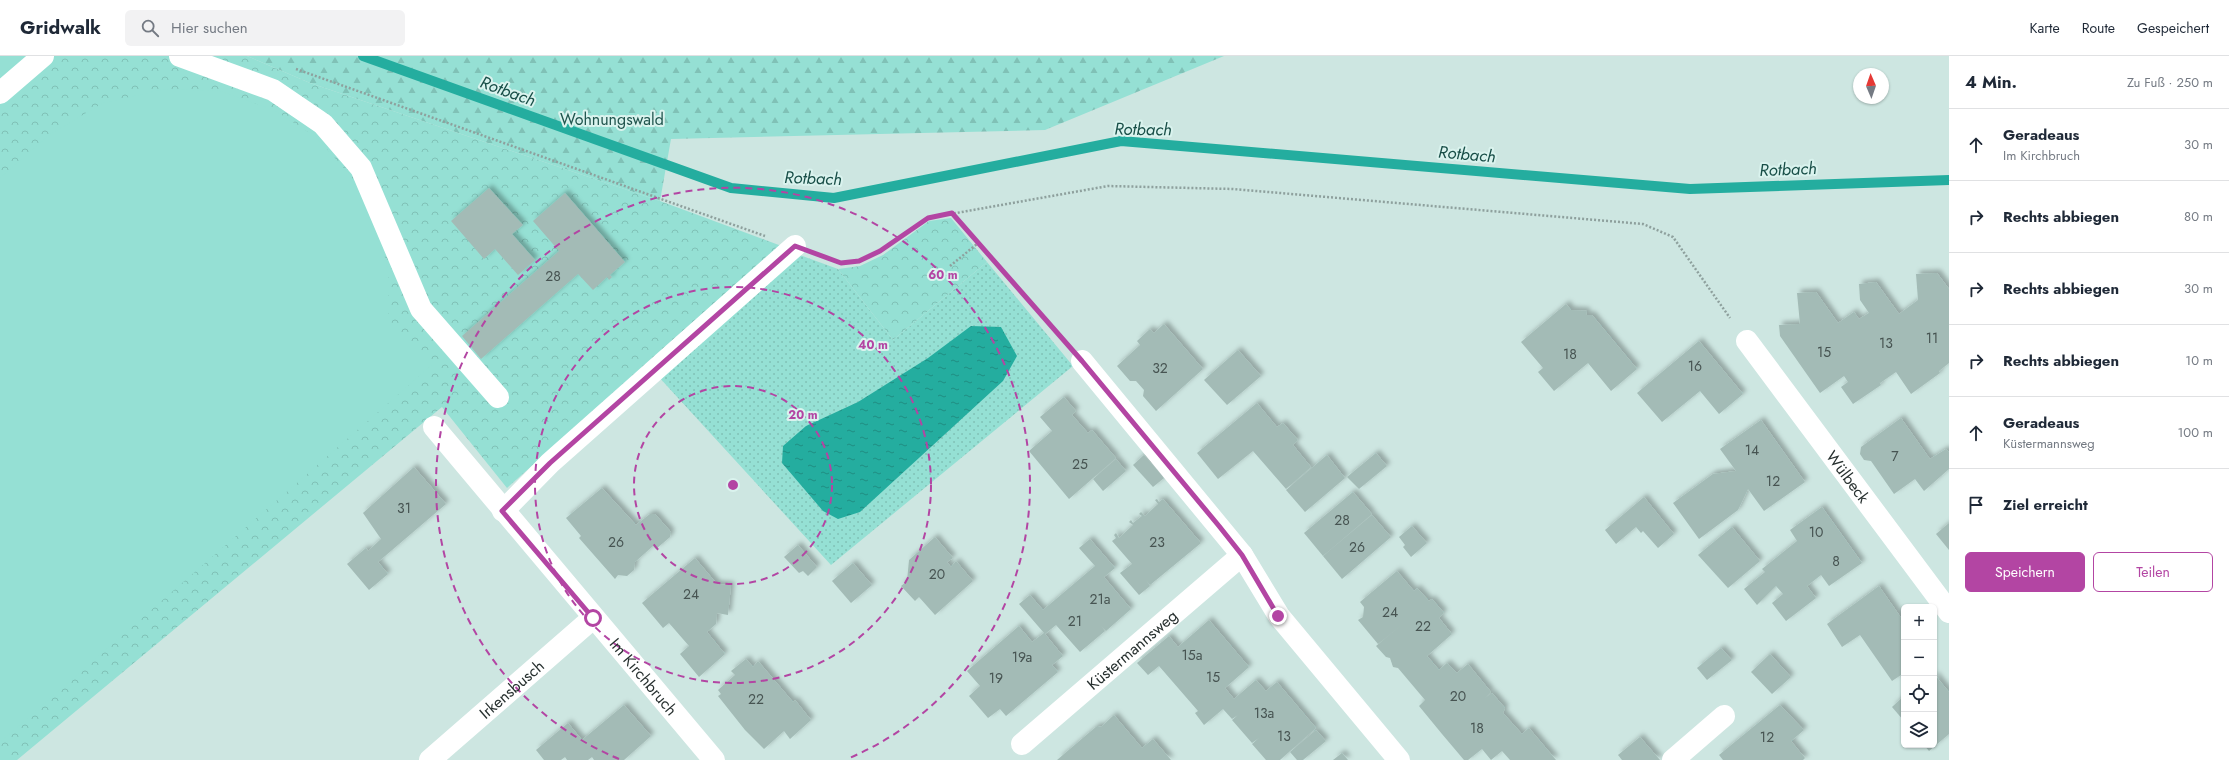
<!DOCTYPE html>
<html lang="de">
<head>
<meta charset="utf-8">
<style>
	body { margin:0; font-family:Jost,sans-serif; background:#f2f2f3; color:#1f2937 }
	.controls { position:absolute; right:12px; bottom:12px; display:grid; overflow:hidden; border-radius:6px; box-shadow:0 1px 3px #0004 }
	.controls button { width:36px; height:36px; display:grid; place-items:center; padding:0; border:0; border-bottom:1px solid #e0e1e3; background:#fff; color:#1f2937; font:20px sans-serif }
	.compass { position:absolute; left:1853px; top:12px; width:36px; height:36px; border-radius:50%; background:#fff; box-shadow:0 1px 3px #0004; rotate:358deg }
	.stop { position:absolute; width:12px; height:12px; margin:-9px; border:3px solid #b345a3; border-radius:50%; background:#fff }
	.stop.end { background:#b345a3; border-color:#fff; box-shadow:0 1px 4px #0008 }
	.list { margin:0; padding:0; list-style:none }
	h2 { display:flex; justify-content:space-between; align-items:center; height:52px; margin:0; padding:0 16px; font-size:17px }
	h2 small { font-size:13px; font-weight:400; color:#747a83 }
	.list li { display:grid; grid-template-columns:26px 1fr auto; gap:12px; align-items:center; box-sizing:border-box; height:72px; padding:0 16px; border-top:1px solid #e0e1e3 }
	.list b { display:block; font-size:15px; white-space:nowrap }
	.list p { margin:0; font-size:13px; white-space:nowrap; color:#747a83 }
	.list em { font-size:13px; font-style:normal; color:#747a83 }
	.actions { display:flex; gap:8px; padding:12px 16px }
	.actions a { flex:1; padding:9px 0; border:1px solid #b345a3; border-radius:6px; text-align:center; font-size:14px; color:#b345a3 }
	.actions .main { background:#b345a3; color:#fff }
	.icon { flex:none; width:22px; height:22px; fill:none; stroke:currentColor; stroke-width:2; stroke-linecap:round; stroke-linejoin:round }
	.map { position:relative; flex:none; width:1949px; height:704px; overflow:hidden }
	header { display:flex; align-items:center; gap:24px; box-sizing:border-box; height:56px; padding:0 20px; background:#fff; border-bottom:1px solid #e0e1e3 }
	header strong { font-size:19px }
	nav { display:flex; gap:22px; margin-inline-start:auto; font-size:14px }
	.search { width:280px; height:36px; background:#f2f2f3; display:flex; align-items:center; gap:10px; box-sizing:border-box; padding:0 14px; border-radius:6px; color:#747a83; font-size:15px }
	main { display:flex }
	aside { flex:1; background:#fff }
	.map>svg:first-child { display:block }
	.grass { fill:url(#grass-dots) }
	.forest { fill:url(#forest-firs) }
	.park { fill:url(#park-crowns) }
	.pitch { fill:#95e0d4 }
	.water { fill:url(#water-ripples) }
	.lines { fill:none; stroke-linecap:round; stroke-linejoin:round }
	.stream { stroke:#24ad9f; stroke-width:10 }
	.building { fill:#a3bbb6; filter:url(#shadow) }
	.path { stroke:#8ea09d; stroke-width:2.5; stroke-dasharray:2 2; stroke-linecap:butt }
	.minor { stroke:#fff; stroke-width:22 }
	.route { stroke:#b345a3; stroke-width:5 }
	.ring { fill:none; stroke:#b345a3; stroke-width:2; stroke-dasharray:7 5 }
	.labels { text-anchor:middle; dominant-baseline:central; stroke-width:4; stroke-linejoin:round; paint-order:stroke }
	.number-label { font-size:14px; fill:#475452 }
	.park-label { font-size:16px; fill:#20554e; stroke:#daf3ee }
	.street-label { font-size:16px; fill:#283130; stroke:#daf3ee }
	.water-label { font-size:17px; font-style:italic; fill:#184e47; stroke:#daf3ee }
	.centre { fill:#b345a3; stroke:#daf3ee; stroke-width:2 }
	.ring-label { font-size:12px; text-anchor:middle; font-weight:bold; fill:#b345a3; stroke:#daf3ee; stroke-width:4; stroke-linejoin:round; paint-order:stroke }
</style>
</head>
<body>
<header>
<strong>Gridwalk</strong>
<div class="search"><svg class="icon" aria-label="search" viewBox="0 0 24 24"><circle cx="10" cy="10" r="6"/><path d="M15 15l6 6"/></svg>Hier suchen</div>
<nav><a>Karte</a><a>Route</a><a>Gespeichert</a></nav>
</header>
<main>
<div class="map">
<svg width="1949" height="704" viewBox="0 0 1949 704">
	<defs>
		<pattern id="grass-dots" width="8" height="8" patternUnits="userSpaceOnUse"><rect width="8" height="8" fill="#95e0d4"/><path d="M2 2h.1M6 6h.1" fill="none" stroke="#80c1b6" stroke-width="1.8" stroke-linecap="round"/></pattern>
		<pattern id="forest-firs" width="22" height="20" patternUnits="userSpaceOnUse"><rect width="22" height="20" fill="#95e0d4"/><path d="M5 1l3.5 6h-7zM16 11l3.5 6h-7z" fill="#80c1b6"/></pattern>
		<pattern id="park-crowns" width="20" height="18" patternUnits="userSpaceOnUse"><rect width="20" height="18" fill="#95e0d4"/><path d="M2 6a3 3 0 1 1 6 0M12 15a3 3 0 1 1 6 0" fill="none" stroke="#80c1b6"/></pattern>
		<pattern id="water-ripples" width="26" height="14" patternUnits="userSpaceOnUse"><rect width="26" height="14" fill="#24ad9f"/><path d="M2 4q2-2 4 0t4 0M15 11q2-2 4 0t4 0" fill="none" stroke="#1f8d82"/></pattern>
		<filter id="shadow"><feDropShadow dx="3.5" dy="-3.5" stdDeviation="2" flood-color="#0004"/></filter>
	</defs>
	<rect width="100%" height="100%" fill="#cde6e1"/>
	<path class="grass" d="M 797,198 L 838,213 L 893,284 L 987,206 L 1073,310 L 831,509 L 657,319 Z"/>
	<path class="forest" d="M 247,0 L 1224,0 L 1045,74 L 671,83 L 660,145 L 310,27 Z"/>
	<g class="park">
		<path d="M 0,0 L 247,0 L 310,27 L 660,145 L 787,192 L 648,307 L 507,432 L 442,351 L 17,704 L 0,704 Z"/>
		<path d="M 951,162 L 987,206 L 893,284 L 838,213 L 860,210 L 883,199 L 929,165 Z"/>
	</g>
	<g class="pitch">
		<path d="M 0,0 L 24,0 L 0,21 Z"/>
		<path d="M 165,33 L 220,35 L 274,54 L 316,81 L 351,120 L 375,163 L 388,213 L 388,263 L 433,308 L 0,686 L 0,122 L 49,79 L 103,47 Z"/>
	</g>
	<path class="water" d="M 971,270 L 1001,271 L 1017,300 L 1003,325 L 860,456 L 838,463 L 823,455 L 782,407 L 783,390 L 806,370 L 858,346 L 928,302 Z"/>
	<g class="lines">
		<path class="stream" d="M 363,0 L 731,132 L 834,142 L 1121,85 L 1690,133 L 1949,124"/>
	</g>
	<g class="building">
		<path d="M 489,132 L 523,169 L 512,178 L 535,204 L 518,219 L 495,193 L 484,203 L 451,165 Z"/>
		<path d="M 565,137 L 625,206 L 610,219 L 612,221 L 609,224 L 607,221 L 593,234 L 578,218 L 481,303 L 462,280 L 559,195 L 533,165 Z"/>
		<path d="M 1937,217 L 1949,233 L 1949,307 L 1939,315 L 1940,317 L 1911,338 L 1896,316 L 1880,327 L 1877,322 L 1881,329 L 1853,348 L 1841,331 L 1848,326 L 1844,320 L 1820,337 L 1780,280 L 1779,269 L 1800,268 L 1797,237 L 1816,236 L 1838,267 L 1854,256 L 1859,263 L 1869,257 L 1860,244 L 1859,228 L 1876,226 L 1899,258 L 1918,244 L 1916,218 Z"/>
		<path d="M 1566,248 L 1571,254 L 1587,255 L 1586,259 L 1592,259 L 1637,313 L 1611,335 L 1588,307 L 1554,335 L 1538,316 L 1543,312 L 1521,286 Z"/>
		<path d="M 1164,268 L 1203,313 L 1156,355 L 1143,340 L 1144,334 L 1136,325 L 1130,325 L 1117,310 L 1140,289 L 1137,285 L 1150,273 L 1154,277 Z"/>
		<path d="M 1699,285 L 1743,338 L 1719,358 L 1700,335 L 1662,366 L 1637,337 Z"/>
		<path d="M 1238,294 L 1261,320 L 1227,349 L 1204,324 Z"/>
		<path d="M 1064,341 L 1076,355 L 1072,359 L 1088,377 L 1092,374 L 1116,402 L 1069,443 L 1029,395 L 1052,375 L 1040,361 Z"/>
		<path d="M 1257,347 L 1277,371 L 1283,367 L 1298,384 L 1293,389 L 1311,411 L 1286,433 L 1253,395 L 1218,423 L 1197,397 Z"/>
		<path d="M 1901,362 L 1930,403 L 1946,393 L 1949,396 L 1949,413 L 1924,435 L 1915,423 L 1894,438 L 1871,405 L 1864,404 L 1860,398 L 1861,391 Z"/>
		<path d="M 1761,364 L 1805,426 L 1764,455 L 1748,433 L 1738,454 L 1699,483 L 1673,447 L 1713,418 L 1736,415 L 1720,393 Z"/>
		<path d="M 1376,397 L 1387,410 L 1359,433 L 1347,421 Z"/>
		<path d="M 1144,399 L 1164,422 L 1153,431 L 1133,409 Z"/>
		<path d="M 1327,399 L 1345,422 L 1305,456 L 1286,434 Z"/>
		<path d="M 1116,403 L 1126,415 L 1103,435 L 1093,423 Z"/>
		<path d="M 414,411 L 446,448 L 378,506 L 388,518 L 369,534 L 347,508 L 366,492 L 368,495 L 381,483 L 363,457 Z"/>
		<path d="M 602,432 L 636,469 L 650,458 L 655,458 L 671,476 L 670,481 L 656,493 L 653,490 L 635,506 L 634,514 L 627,520 L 618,519 L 615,523 L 579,482 L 581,480 L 566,462 Z"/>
		<path d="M 1353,436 L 1372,458 L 1323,500 L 1304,477 Z"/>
		<path d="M 1644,441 L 1674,478 L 1658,492 L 1643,475 L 1641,477 L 1636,471 L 1616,488 L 1605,474 Z"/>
		<path d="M 1157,443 L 1159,446 L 1163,443 L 1201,487 L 1150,529 L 1146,524 L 1150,530 L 1139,539 L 1120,517 L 1132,508 L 1112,485 L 1116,482 L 1114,479 L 1116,477 L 1119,482 L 1133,469 L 1129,466 L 1131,464 L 1133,467 L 1142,460 L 1139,458 L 1141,456 L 1145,460 L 1158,448 L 1155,444 Z"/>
		<path d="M 1822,451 L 1862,507 L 1829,530 L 1821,519 L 1807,530 L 1816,542 L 1786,565 L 1772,547 L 1783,538 L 1776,530 L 1757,549 L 1744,533 L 1765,516 L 1762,513 L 1797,485 L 1790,474 Z"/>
		<path d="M 1372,459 L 1391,481 L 1342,523 L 1323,500 Z"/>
		<path d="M 1949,467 L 1949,494 L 1936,478 Z"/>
		<path d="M 1412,470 L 1427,487 L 1411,501 L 1403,491 L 1405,489 L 1399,481 Z"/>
		<path d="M 1732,471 L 1760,505 L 1728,532 L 1698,499 Z"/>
		<path d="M 935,481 L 953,502 L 947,506 L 951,511 L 956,505 L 973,525 L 935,559 L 919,541 L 915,545 L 901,530 L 907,525 L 909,504 Z"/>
		<path d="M 1090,483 L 1115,512 L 1104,521 L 1131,553 L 1106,575 L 1101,570 L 1105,575 L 1080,596 L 1056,569 L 1045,578 L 1063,600 L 1052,609 L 1058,616 L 1006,660 L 1000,653 L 988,662 L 969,640 L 980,630 L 967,615 L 1019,570 L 1032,586 L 1044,577 L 1019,548 L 1030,539 L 1043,554 L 1095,510 L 1079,492 Z"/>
		<path d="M 798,489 L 817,511 L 808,520 L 803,515 L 799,517 L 784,501 Z"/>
		<path d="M 695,502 L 717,528 L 731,529 L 728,559 L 717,557 L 716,568 L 707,576 L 725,598 L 699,621 L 680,598 L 689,590 L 669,567 L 663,572 L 642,547 Z"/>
		<path d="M 853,507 L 872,529 L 851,547 L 832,525 Z"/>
		<path d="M 1397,515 L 1414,535 L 1417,532 L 1429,545 L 1432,543 L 1444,557 L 1439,562 L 1452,578 L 1427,600 L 1439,614 L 1447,607 L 1457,617 L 1468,608 L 1491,636 L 1485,642 L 1492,637 L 1505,652 L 1503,657 L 1512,667 L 1507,672 L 1512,667 L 1522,678 L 1529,672 L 1556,704 L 1510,704 L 1502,695 L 1491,704 L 1482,693 L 1468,704 L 1464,704 L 1442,678 L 1419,650 L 1425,644 L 1398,612 L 1393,611 L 1390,602 L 1386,601 L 1376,590 L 1404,567 L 1378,588 L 1358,564 L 1363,561 L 1364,551 L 1360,546 Z"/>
		<path d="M 1879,530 L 1904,566 L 1904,617 L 1892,625 L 1860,579 L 1842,591 L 1827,568 Z"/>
		<path d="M 1209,564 L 1249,611 L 1225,632 L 1234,643 L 1256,624 L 1266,635 L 1277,626 L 1316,672 L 1280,704 L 1266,704 L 1252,688 L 1260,681 L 1252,687 L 1232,664 L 1238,659 L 1232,663 L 1223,653 L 1204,669 L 1195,657 L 1198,655 L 1159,610 L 1148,619 L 1137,607 L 1169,580 L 1178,591 Z"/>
		<path d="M 1721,592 L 1732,604 L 1707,624 L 1697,612 Z"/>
		<path d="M 1770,598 L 1791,621 L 1772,638 L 1751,616 Z"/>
		<path d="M 746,603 L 753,611 L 758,605 L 793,646 L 795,644 L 811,664 L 790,683 L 784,675 L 764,693 L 745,674 L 718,640 L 721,638 L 718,634 L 735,619 L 731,615 Z"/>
		<path d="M 1934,618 L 1949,636 L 1949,678 L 1929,695 L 1924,689 L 1934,689 Z"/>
		<path d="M 1904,640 L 1904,665 L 1892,651 Z"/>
		<path d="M 624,649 L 651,680 L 624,704 L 594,704 L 592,701 L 588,704 L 567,704 L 565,701 L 561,704 L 544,704 L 536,694 L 568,667 L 582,684 Z"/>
		<path d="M 1780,649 L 1804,674 L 1791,685 L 1805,702 L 1803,704 L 1723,704 L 1719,699 Z"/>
		<path d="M 1114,659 L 1142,692 L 1153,683 L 1171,704 L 1057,704 L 1097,670 L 1101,671 Z"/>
		<path d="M 1316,674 L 1326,685 L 1303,704 L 1297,704 L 1290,696 Z"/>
		<path d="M 1640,681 L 1660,704 L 1622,704 L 1618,699 Z"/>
		<path d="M 1342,697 L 1348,704 L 1333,704 Z"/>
	</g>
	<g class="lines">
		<g class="path">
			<path d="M 296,13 L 765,180"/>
			<path d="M 952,158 L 1064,284"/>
			<path d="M 820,200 L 841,207 L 859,205 L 880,195 L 928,162 L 1108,130 L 1233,133 L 1643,168 L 1673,181 L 1730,262"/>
			<path d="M 950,210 L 977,188"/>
		</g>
		<g class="minor">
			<path d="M 180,0 L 273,34 L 323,68 L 361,112 L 421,253 L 498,341"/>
			<path d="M 0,37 L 43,0"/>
			<path id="s1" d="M 1747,285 L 1949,556"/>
			<path d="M 1082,305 L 1242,499 L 1279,560 L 1399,704"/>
			<path id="s2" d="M 434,371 L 714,704"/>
			<path d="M 503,455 L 550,407 L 795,190"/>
			<path id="s3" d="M 1022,688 L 1242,499"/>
			<path id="s4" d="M 430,704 L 593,562"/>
			<path d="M 1673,704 L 1724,660"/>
		</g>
	</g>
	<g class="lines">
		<path class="route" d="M 593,562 L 502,455 L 550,407 L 795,190 L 841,207 L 859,205 L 880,195 L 928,162 L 952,157 L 1082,305 L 1219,470 L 1242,499 L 1278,560"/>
	</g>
	<g class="ring">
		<circle cx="733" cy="429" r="99"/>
		<circle cx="733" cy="429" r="198"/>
		<path d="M619 703A297 297 0 1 1 847 703"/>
	</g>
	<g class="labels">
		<g class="number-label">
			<text x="553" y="220">28</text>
			<text x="1932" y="282">11</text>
			<text x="1886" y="287">13</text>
			<text x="1824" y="296">15</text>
			<text x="1570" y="298">18</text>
			<text x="1695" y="310">16</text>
			<text x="1160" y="312">32</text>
			<text x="1752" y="394">14</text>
			<text x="1895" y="400">7</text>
			<text x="1080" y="408">25</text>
			<text x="1773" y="425">12</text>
			<text x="404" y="452">31</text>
			<text x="1342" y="464">28</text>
			<text x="1816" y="476">10</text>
			<text x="616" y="486">26</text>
			<text x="1157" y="486">23</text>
			<text x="1357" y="491">26</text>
			<text x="1836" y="505">8</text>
			<text x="937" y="518">20</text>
			<text x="691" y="538">24</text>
			<text x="1100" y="543">21a</text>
			<text x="1390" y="556">24</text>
			<text x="1075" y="565">21</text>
			<text x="1423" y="570">22</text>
			<text x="1192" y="599">15a</text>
			<text x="1022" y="601">19a</text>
			<text x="1213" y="621">15</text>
			<text x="996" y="622">19</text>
			<text x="1458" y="640">20</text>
			<text x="756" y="643">22</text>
			<text x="1264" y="657">13a</text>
			<text x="1477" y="672">18</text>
			<text x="1284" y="680">13</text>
			<text x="1767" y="681">12</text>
		</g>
		<g class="park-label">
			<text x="612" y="63">Wohnungswald</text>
		</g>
		<g class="street-label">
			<text stroke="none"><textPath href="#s1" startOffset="169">Wülbeck</textPath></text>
			<text stroke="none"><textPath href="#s3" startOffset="145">Küstermannsweg</textPath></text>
			<text stroke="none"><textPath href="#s2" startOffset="326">Im Kirchbruch</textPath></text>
			<text stroke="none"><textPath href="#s4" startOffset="108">Irkensbusch</textPath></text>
		</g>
		<g class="water-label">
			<text transform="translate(508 35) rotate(20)">Rotbach</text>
			<text transform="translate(1143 73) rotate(1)">Rotbach</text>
			<text transform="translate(1467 98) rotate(5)">Rotbach</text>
			<text transform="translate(1788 113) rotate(-2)">Rotbach</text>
			<text transform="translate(813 122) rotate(2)">Rotbach</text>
		</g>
	</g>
	<circle cx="733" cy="429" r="6" class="centre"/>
	<g class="ring-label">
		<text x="943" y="223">60 m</text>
		<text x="873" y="293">40 m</text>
		<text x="803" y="363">20 m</text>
	</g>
</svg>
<div class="controls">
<button>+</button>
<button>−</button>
<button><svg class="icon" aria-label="locate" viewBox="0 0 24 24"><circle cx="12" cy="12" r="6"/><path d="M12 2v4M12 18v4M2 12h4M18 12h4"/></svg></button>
<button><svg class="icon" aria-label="layers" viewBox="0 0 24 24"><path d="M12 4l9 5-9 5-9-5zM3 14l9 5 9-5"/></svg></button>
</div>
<svg class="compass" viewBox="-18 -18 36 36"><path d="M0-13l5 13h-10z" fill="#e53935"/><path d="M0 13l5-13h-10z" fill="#747a83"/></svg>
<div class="stop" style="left:593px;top:562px"></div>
<div class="stop end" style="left:1278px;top:560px"></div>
</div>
<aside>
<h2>4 Min.<small>Zu Fuß · 250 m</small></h2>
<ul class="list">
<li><svg class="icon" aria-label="ahead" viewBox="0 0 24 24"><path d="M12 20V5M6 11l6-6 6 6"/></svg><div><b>Geradeaus</b><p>Im Kirchbruch</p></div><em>30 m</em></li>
<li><svg class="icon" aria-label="right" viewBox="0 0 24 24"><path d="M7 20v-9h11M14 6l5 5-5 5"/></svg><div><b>Rechts abbiegen</b></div><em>80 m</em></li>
<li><svg class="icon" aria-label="right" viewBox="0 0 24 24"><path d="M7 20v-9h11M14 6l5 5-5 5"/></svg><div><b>Rechts abbiegen</b></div><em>30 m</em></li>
<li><svg class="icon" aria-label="right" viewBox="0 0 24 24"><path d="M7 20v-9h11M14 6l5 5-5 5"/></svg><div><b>Rechts abbiegen</b></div><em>10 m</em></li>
<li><svg class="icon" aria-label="ahead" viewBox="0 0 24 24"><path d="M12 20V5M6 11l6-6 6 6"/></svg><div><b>Geradeaus</b><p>Küstermannsweg</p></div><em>100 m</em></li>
<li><svg class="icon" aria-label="arrive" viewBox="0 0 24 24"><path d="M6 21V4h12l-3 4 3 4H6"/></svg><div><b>Ziel erreicht</b></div></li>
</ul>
<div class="actions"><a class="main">Speichern</a><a>Teilen</a></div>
</aside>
</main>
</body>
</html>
